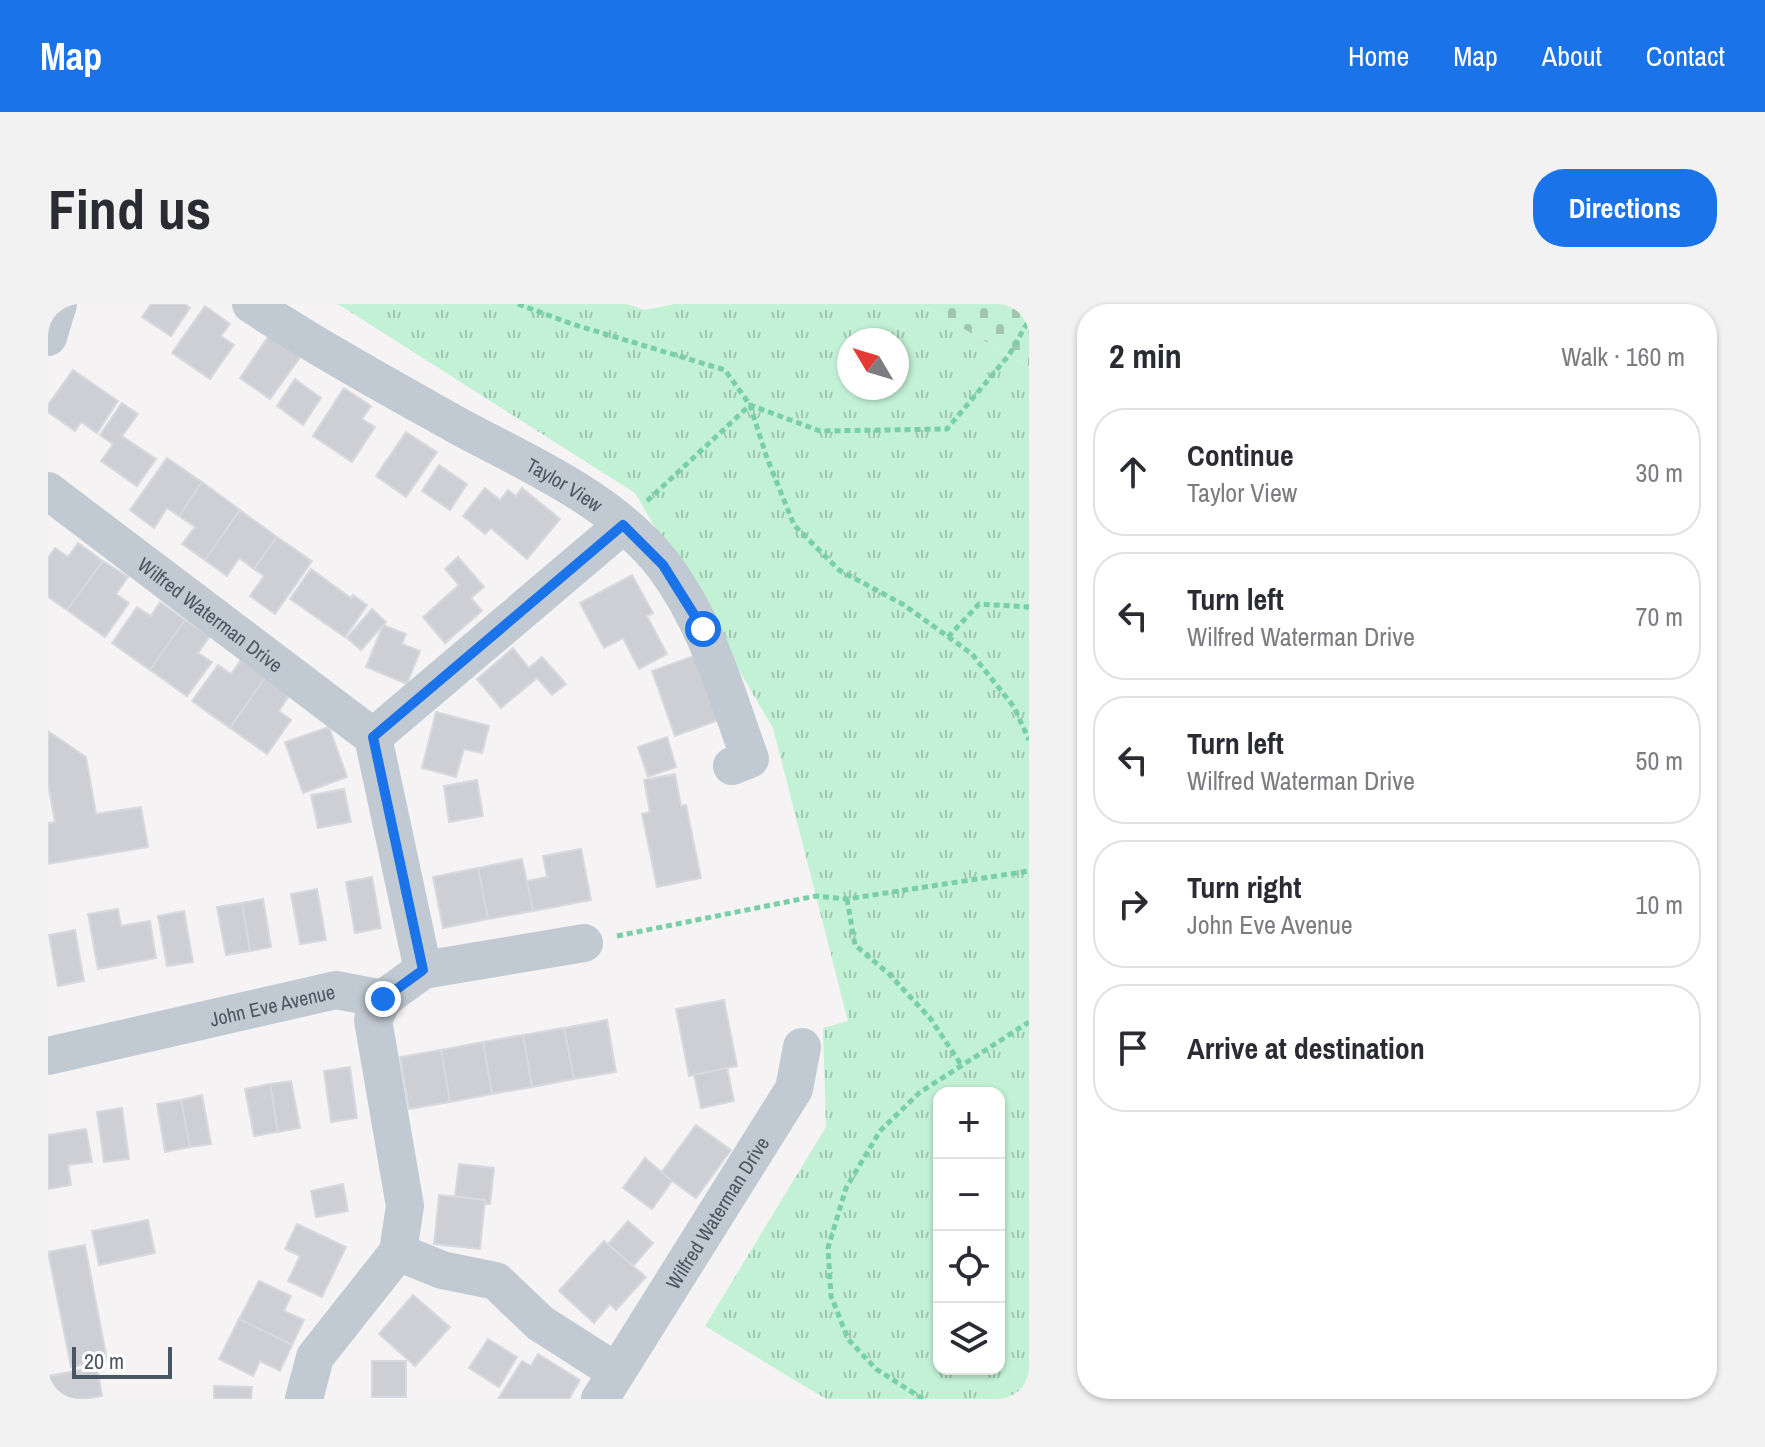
<!DOCTYPE html>
<html lang="en">
<head>
<meta charset="utf-8">
<style>
	body { margin:0; font-family:"Archivo Narrow",sans-serif; background:#f2f2f3; color:#2b2b33 }
	.controls { position:absolute; right:24px; bottom:24px; display:grid; overflow:hidden; border-radius:16px; box-shadow:0 2px 6px #0004 }
	.controls button { width:72px; height:72px; display:grid; place-items:center; padding:0; border:0; border-bottom:2px solid #e1e1e2; background:#fff; color:#2b2b33; font:40px sans-serif }
	.compass { position:absolute; left:789px; top:24px; width:72px; height:72px; border-radius:50%; background:#fff; box-shadow:0 2px 6px #0004; rotate:308deg }
	.scale { position:absolute; left:24px; bottom:20px; width:100px; box-sizing:border-box; padding-left:8px; border:4px solid #4a5661; border-top:0; font-size:22px; line-height:28px; white-space:nowrap; color:#4a5661; -webkit-text-stroke:6px #fff; paint-order:stroke }
	.stop { position:absolute; width:24px; height:24px; margin:-18px; border:6px solid #1a73e8; border-radius:50%; background:#fff }
	.stop.end { background:#1a73e8; border-color:#fff; box-shadow:0 2px 8px #0008 }
	.list { margin:0; padding:0; list-style:none }
	h2 { display:flex; justify-content:space-between; align-items:center; height:104px; margin:0; padding:0 32px; font-size:34px }
	h2 small { font-size:26px; font-weight:400; color:#7c7c81 }
	.list li { display:grid; grid-template-columns:52px 1fr auto; gap:24px; align-items:center; box-sizing:border-box; height:128px; margin:0 16px 16px; padding:0 16px; border:2px solid #e1e1e2; border-radius:32px }
	.list b { display:block; font-size:30px; white-space:nowrap }
	.list p { margin:0; font-size:26px; white-space:nowrap; color:#7c7c81 }
	.list em { font-size:26px; font-style:normal; color:#7c7c81 }
	.icon { flex:none; width:44px; height:44px; fill:none; stroke:currentColor; stroke-width:2; stroke-linecap:round; stroke-linejoin:round }
	.map { position:relative; flex:none; width:981px; height:1095px; overflow:hidden; border-radius:32px }
	header { display:flex; align-items:center; gap:48px; box-sizing:border-box; height:112px; padding:0 40px; background:#1a73e8; color:#fff }
	header strong { font-size:38px }
	nav { display:flex; gap:44px; margin-inline-start:auto; font-size:28px }
	.intro { display:flex; align-items:center; justify-content:space-between; box-sizing:border-box; height:192px; padding:0 48px }
	h1 { margin:0; font-size:56px }
	.button { padding:20px 36px; border-radius:32px; background:#1a73e8; color:#fff; font-size:28px; font-weight:700 }
	main { display:flex; gap:48px; padding:0 48px }
	aside { flex:1; background:#fff; border-radius:32px; box-shadow:0 2px 6px #0004 }
	.map>svg:first-child { display:block }
	.grass { fill:url(#grass-tufts); fill-rule:evenodd }
	.cemetery { fill:url(#cemetery-stones) }
	.building { fill:#cdcfd5; stroke:#d7d9de; stroke-width:2 }
	.lines { fill:none; stroke-linecap:round; stroke-linejoin:round }
	.path { stroke:#7ad0a6; stroke-width:5; stroke-dasharray:6 4; stroke-linecap:butt }
	.minor { stroke:#c1cad2; stroke-width:38 }
	.route { stroke:#1a73e8; stroke-width:10 }
	.labels { text-anchor:middle; dominant-baseline:central; stroke-width:6; stroke-linejoin:round; paint-order:stroke }
	.street-label { font-size:20px; fill:#4a5661; stroke:#fff }
</style>
</head>
<body>
<header>
<strong>Map</strong>
<nav><a>Home</a><a>Map</a><a>About</a><a>Contact</a></nav>
</header>
<div class="intro"><h1>Find us</h1><a class="button">Directions</a></div>
<main>
<div class="map">
<svg width="981" height="1095" viewBox="0 0 981 1095">
	<defs>
		<pattern id="grass-tufts" width="24" height="20" patternUnits="userSpaceOnUse" patternTransform="scale(2)"><rect width="24" height="20" fill="#c3f1d5"/><path d="M3 7l-1-3M5 7V3M7 7l1-3M15 17l-1-3M17 17v-4M19 17l1-3" fill="none" stroke="#a0c6b0"/></pattern>
		<pattern id="cemetery-stones" width="16" height="16" patternUnits="userSpaceOnUse" patternTransform="scale(2)"><rect width="16" height="16" fill="#c3f1d5"/><path d="M2 7V4a2 2 0 0 1 4 0v3zM10 15v-3a2 2 0 0 1 4 0v3z" fill="#a0c6b0"/></pattern>
	</defs>
	<rect width="100%" height="100%" fill="#f5f3f3"/>
	<path class="grass" d="M 290,0 L 579,0 L 597,6 L 626,0 L 873,0 L 981,63 L 981,1095 L 778,1095 L 657,1022 L 778,823 L 775,724 L 800,717 L 725,424 L 587,189 ZM 801,36 L 849,36 L 849,84 L 801,84 ZM 891,789 L 951,789 L 951,1065 L 891,1065 Z"/>
	<path class="cemetery" d="M 873,0 L 981,0 L 981,63 Z"/>
	<g class="building">
		<path d="M 103,0 L 137,0 L 142,4 L 123,32 L 94,13 Z"/>
		<path d="M 157,2 L 182,20 L 173,32 L 186,41 L 162,75 L 124,49 Z"/>
		<path d="M 222,30 L 253,52 L 222,95 L 192,74 Z"/>
		<path d="M 25,66 L 70,97 L 49,129 L 33,118 L 27,127 L 0,108 L 0,101 Z"/>
		<path d="M 247,75 L 273,94 L 255,121 L 229,102 Z"/>
		<path d="M 296,84 L 323,102 L 314,115 L 327,123 L 304,158 L 265,132 Z"/>
		<path d="M 74,99 L 90,110 L 74,132 L 108,155 L 89,182 L 53,157 L 65,140 L 52,131 Z"/>
		<path d="M 358,128 L 389,148 L 358,193 L 328,172 Z"/>
		<path d="M 119,154 L 154,178 L 131,212 L 119,204 L 106,224 L 82,206 Z"/>
		<path d="M 391,161 L 419,180 L 402,206 L 374,187 Z"/>
		<path d="M 154,178 L 192,206 L 157,256 L 134,240 L 147,223 L 131,212 Z"/>
		<path d="M 437,184 L 452,196 L 460,186 L 468,192 L 474,184 L 512,215 L 479,255 L 443,224 L 437,230 L 415,212 Z"/>
		<path d="M 192,206 L 229,233 L 206,265 L 191,254 L 179,272 L 157,256 Z"/>
		<path d="M 229,233 L 264,257 L 227,310 L 202,292 L 216,272 L 206,265 Z"/>
		<path d="M 30,239 L 55,257 L 19,306 L 0,293 L 0,254 L 7,244 L 20,253 Z"/>
		<path d="M 410,253 L 436,283 L 423,294 L 434,307 L 397,339 L 375,313 L 411,281 L 397,265 Z"/>
		<path d="M 55,257 L 80,273 L 68,290 L 81,299 L 57,333 L 19,306 Z"/>
		<path d="M 263,265 L 303,294 L 305,291 L 319,301 L 297,333 L 242,295 Z"/>
		<path d="M 584,271 L 605,309 L 599,312 L 619,350 L 591,365 L 575,334 L 556,344 L 532,299 Z"/>
		<path d="M 112,298 L 137,316 L 102,366 L 64,339 L 89,303 L 103,312 Z"/>
		<path d="M 324,305 L 338,318 L 313,346 L 299,334 Z"/>
		<path d="M 137,316 L 162,332 L 150,349 L 164,358 L 139,392 L 102,366 Z"/>
		<path d="M 335,321 L 358,330 L 354,340 L 372,347 L 359,380 L 318,363 Z"/>
		<path d="M 465,344 L 481,364 L 494,353 L 518,380 L 504,391 L 489,374 L 453,404 L 429,375 Z"/>
		<path d="M 651,350 L 674,415 L 627,432 L 604,367 Z"/>
		<path d="M 193,356 L 217,374 L 182,424 L 144,397 L 170,361 L 183,370 Z"/>
		<path d="M 217,374 L 242,390 L 231,407 L 243,416 L 219,450 L 182,424 Z"/>
		<path d="M 388,408 L 441,422 L 434,449 L 416,445 L 408,473 L 374,464 Z"/>
		<path d="M 281,423 L 299,473 L 255,489 L 237,438 Z"/>
		<path d="M 0,427 L 38,453 L 48,510 L 93,503 L 100,543 L 0,560 L 0,519 L 7,518 L 0,480 Z"/>
		<path d="M 619,433 L 628,463 L 600,473 L 590,443 Z"/>
		<path d="M 627,470 L 633,502 L 638,501 L 653,574 L 609,583 L 594,510 L 602,508 L 596,476 Z"/>
		<path d="M 429,476 L 435,512 L 401,518 L 396,482 Z"/>
		<path d="M 296,485 L 303,518 L 270,524 L 263,491 Z"/>
		<path d="M 533,545 L 543,596 L 485,607 L 479,577 L 499,573 L 495,552 Z"/>
		<path d="M 474,555 L 485,607 L 440,615 L 430,564 Z"/>
		<path d="M 430,564 L 440,615 L 395,624 L 385,573 Z"/>
		<path d="M 324,573 L 333,624 L 307,629 L 298,578 Z"/>
		<path d="M 269,585 L 278,636 L 252,640 L 243,590 Z"/>
		<path d="M 215,595 L 223,643 L 202,647 L 194,599 Z"/>
		<path d="M 194,599 L 202,647 L 178,651 L 169,603 Z"/>
		<path d="M 70,605 L 73,622 L 102,617 L 108,654 L 50,665 L 40,610 Z"/>
		<path d="M 136,607 L 145,658 L 119,662 L 110,612 Z"/>
		<path d="M 27,626 L 36,677 L 10,682 L 1,631 Z"/>
		<path d="M 676,696 L 689,762 L 641,772 L 628,705 Z"/>
		<path d="M 559,716 L 568,768 L 526,775 L 516,724 Z"/>
		<path d="M 516,724 L 526,775 L 484,783 L 475,731 Z"/>
		<path d="M 475,731 L 484,783 L 444,790 L 435,738 Z"/>
		<path d="M 435,738 L 444,790 L 402,798 L 393,746 Z"/>
		<path d="M 393,746 L 402,798 L 361,805 L 352,753 Z"/>
		<path d="M 302,763 L 309,814 L 283,818 L 276,767 Z"/>
		<path d="M 679,764 L 686,797 L 653,804 L 646,771 Z"/>
		<path d="M 243,777 L 252,824 L 230,828 L 222,780 Z"/>
		<path d="M 222,780 L 230,828 L 206,832 L 197,785 Z"/>
		<path d="M 154,791 L 163,840 L 142,843 L 133,796 Z"/>
		<path d="M 133,796 L 142,843 L 117,848 L 109,800 Z"/>
		<path d="M 74,804 L 81,855 L 56,858 L 49,808 Z"/>
		<path d="M 648,821 L 683,846 L 648,894 L 613,869 Z"/>
		<path d="M 38,825 L 44,858 L 20,861 L 23,881 L 0,885 L 0,831 Z"/>
		<path d="M 597,854 L 624,877 L 604,905 L 575,884 Z"/>
		<path d="M 411,860 L 446,864 L 442,900 L 437,900 L 437,896 L 407,892 Z"/>
		<path d="M 295,880 L 300,907 L 268,913 L 263,887 Z"/>
		<path d="M 391,891 L 437,896 L 432,945 L 386,940 Z"/>
		<path d="M 100,916 L 107,949 L 51,961 L 44,927 Z"/>
		<path d="M 580,917 L 605,939 L 585,962 L 560,940 Z"/>
		<path d="M 249,920 L 298,943 L 274,993 L 240,977 L 252,952 L 237,945 Z"/>
		<path d="M 556,937 L 598,973 L 568,1006 L 562,1000 L 546,1019 L 511,987 Z"/>
		<path d="M 37,941 L 59,1056 L 23,1063 L 0,948 Z"/>
		<path d="M 211,977 L 243,992 L 236,1007 L 256,1016 L 244,1041 L 191,1015 Z"/>
		<path d="M 365,991 L 402,1023 L 367,1062 L 331,1030 Z"/>
		<path d="M 191,1015 L 244,1041 L 232,1067 L 212,1057 L 205,1072 L 171,1055 Z"/>
		<path d="M 440,1035 L 469,1053 L 451,1083 L 421,1064 Z"/>
		<path d="M 490,1050 L 532,1076 L 521,1095 L 450,1095 L 474,1057 L 483,1062 Z"/>
		<rect x="324" y="1057" width="34" height="36"/>
		<path d="M 49,1063 L 54,1092 L 37,1095 L 4,1095 L 0,1072 Z"/>
		<path d="M 166,1082 L 204,1083 L 203,1095 L 166,1095 Z"/>
	</g>
	<g class="lines">
		<g class="path">
			<path d="M 470,0 L 524,20 L 677,66 L 702,101 L 719,154 L 746,221 L 791,266 L 856,301 L 924,350 L 966,403 L 981,436"/>
			<path d="M 599,197 L 702,101 L 772,127 L 899,125 L 961,51 L 981,16"/>
			<path d="M 900,333 L 931,300 L 981,303"/>
			<path d="M 799,595 L 807,641 L 841,670 L 882,714 L 914,762"/>
			<path d="M 569,632 L 768,592 L 799,595 L 981,567"/>
			<path d="M 875,1095 L 828,1065 L 800,1035 L 783,992 L 780,944 L 798,884 L 832,827 L 871,789 L 981,718"/>
		</g>
		<g class="minor">
			<path id="s1" d="M 203,0 C 271,45 341,83 412,123 C 483,161 565,196 616,262 C 659,319 678,388 702,455 L 684,462"/>
			<path d="M 0,33 L 10,0"/>
			<path id="s2" d="M 0,187 L 325,433 L 375,666"/>
			<path d="M 325,433 L 575,221"/>
			<path id="s3" d="M 0,752 L 288,686 L 335,695 L 375,666 L 536,639"/>
			<path d="M 350,948 L 394,966 L 448,977 L 492,1019 L 567,1067"/>
			<path d="M 256,1095 L 267,1053 L 350,948 L 357,902 L 325,716 L 335,695"/>
			<path id="s4" d="M 552,1095 L 746,785 L 754,743"/>
		</g>
	</g>
	<g class="lines">
		<path class="route" d="M 335,695 L 375,666 L 325,433 L 575,221 L 615,261 L 655,325"/>
	</g>
	<g class="labels">
		<g class="street-label">
			<text stroke="none"><textPath href="#s1" startOffset="362">Taylor View</textPath></text>
			<text stroke="none"><textPath href="#s2" startOffset="204">Wilfred Waterman Drive</textPath></text>
			<text stroke="none"><textPath href="#s3" startOffset="230">John Eve Avenue</textPath></text>
			<text stroke="none"><textPath href="#s4" startOffset="220">Wilfred Waterman Drive</textPath></text>
		</g>
	</g>
</svg>
<div class="controls">
<button>+</button>
<button>−</button>
<button><svg class="icon" aria-label="locate" viewBox="0 0 24 24"><circle cx="12" cy="12" r="6"/><path d="M12 2v4M12 18v4M2 12h4M18 12h4"/></svg></button>
<button><svg class="icon" aria-label="layers" viewBox="0 0 24 24"><path d="M12 4l9 5-9 5-9-5zM3 14l9 5 9-5"/></svg></button>
</div>
<svg class="compass" viewBox="-18 -18 36 36"><path d="M0-13l5 13h-10z" fill="#e53935"/><path d="M0 13l5-13h-10z" fill="#7c7c81"/></svg>
<div class="scale">20 m</div>
<div class="stop" style="left:655px;top:325px"></div>
<div class="stop end" style="left:335px;top:695px"></div>
</div>
<aside>
<h2>2 min<small>Walk · 160 m</small></h2>
<ul class="list">
<li><svg class="icon" aria-label="ahead" viewBox="0 0 24 24"><path d="M12 20V5M6 11l6-6 6 6"/></svg><div><b>Continue</b><p>Taylor View</p></div><em>30 m</em></li>
<li><svg class="icon" aria-label="left" viewBox="0 0 24 24"><path d="M17 20v-9H6M10 6l-5 5 5 5"/></svg><div><b>Turn left</b><p>Wilfred Waterman Drive</p></div><em>70 m</em></li>
<li><svg class="icon" aria-label="left" viewBox="0 0 24 24"><path d="M17 20v-9H6M10 6l-5 5 5 5"/></svg><div><b>Turn left</b><p>Wilfred Waterman Drive</p></div><em>50 m</em></li>
<li><svg class="icon" aria-label="right" viewBox="0 0 24 24"><path d="M7 20v-9h11M14 6l5 5-5 5"/></svg><div><b>Turn right</b><p>John Eve Avenue</p></div><em>10 m</em></li>
<li><svg class="icon" aria-label="arrive" viewBox="0 0 24 24"><path d="M6 21V4h12l-3 4 3 4H6"/></svg><div><b>Arrive at destination</b></div></li>
</ul>
</aside>
</main>
</body>
</html>
